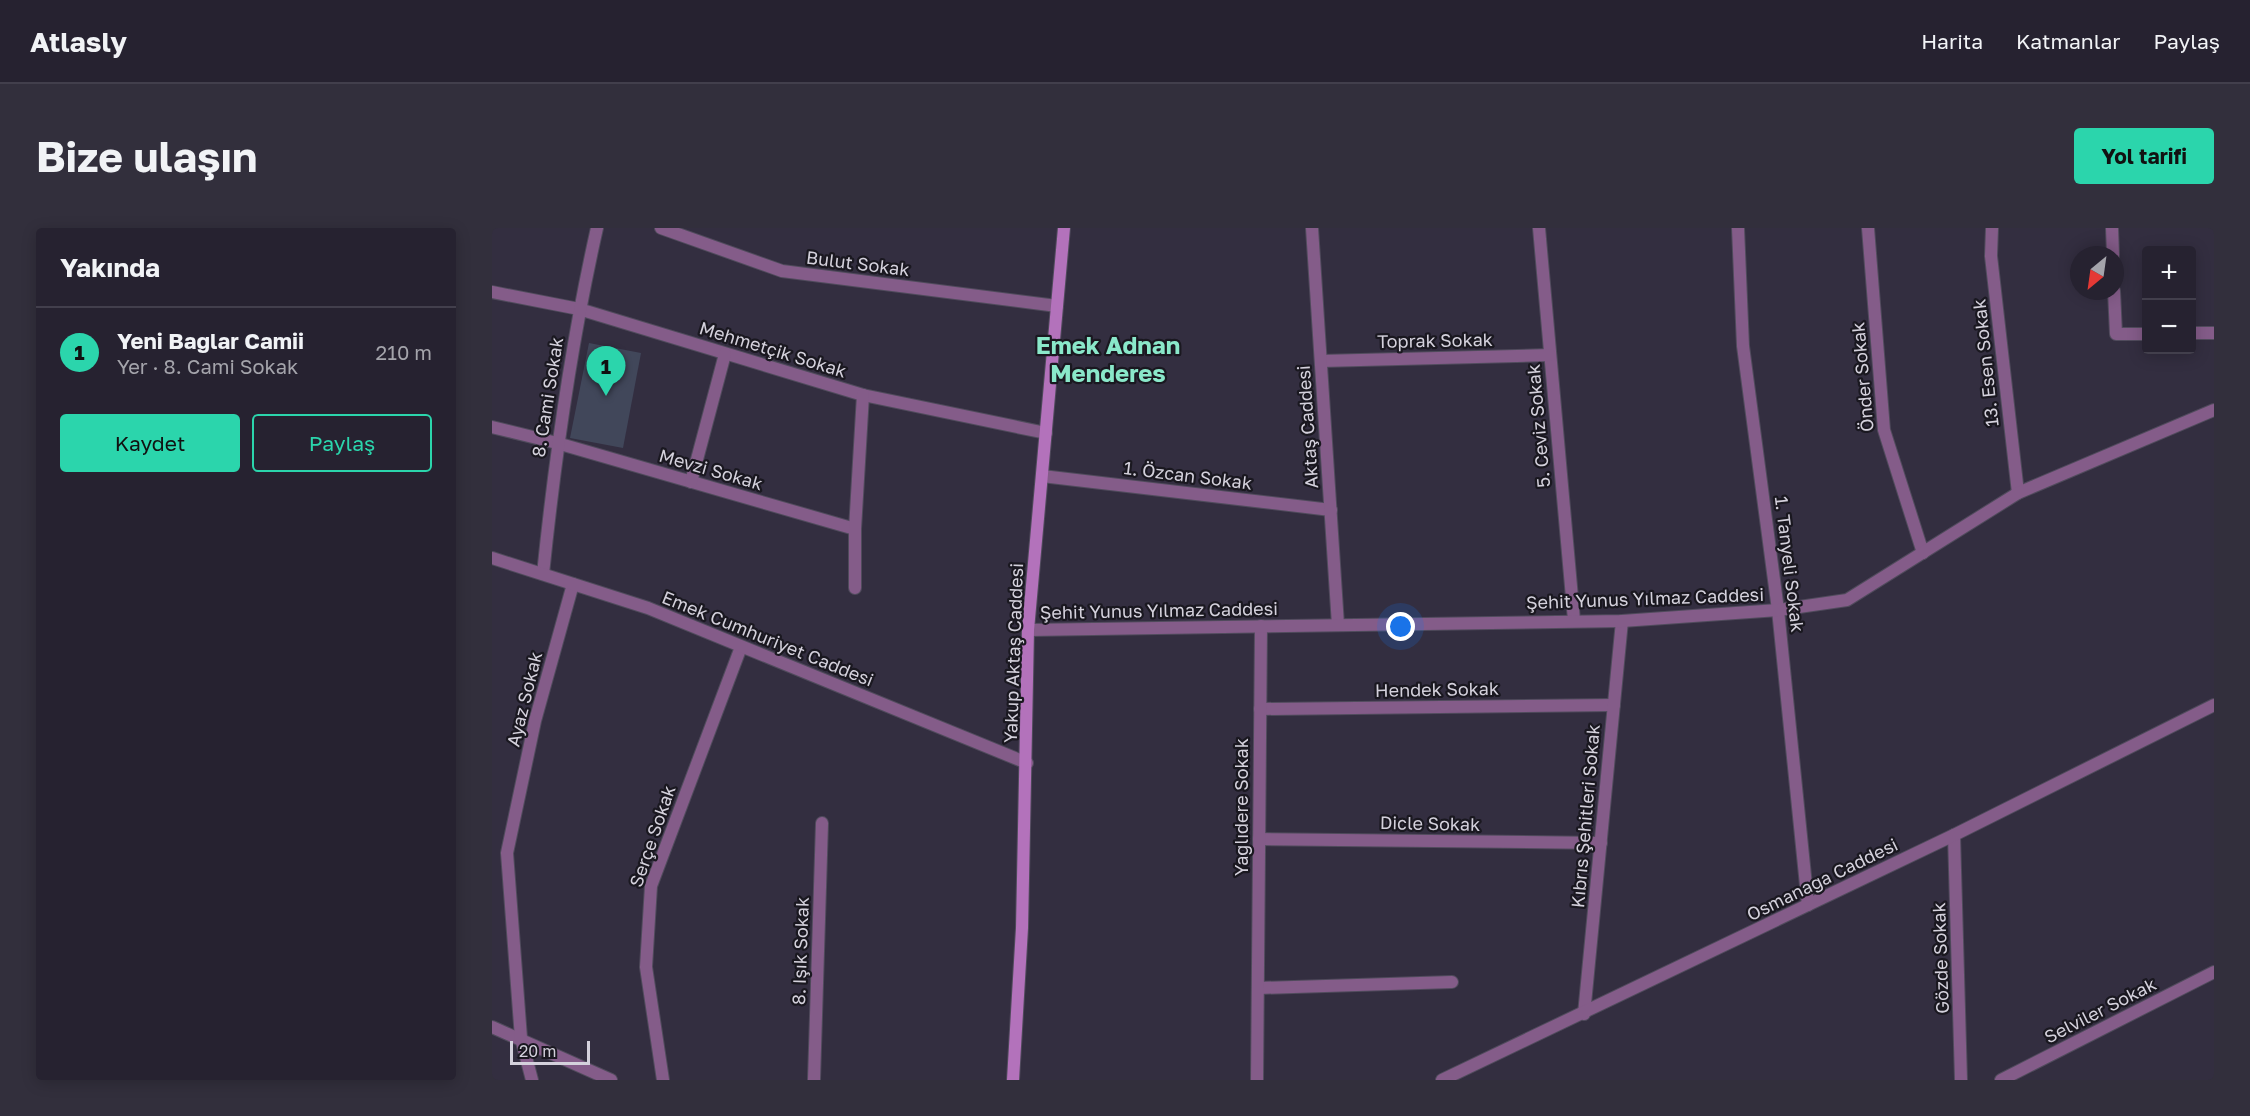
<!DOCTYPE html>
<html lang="tr">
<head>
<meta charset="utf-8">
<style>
	body { margin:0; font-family:"Golos Text",sans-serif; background:#322f3c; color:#f1f3f6 }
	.controls { position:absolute; right:18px; top:18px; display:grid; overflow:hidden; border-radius:6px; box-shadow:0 3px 15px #0003 }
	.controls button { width:54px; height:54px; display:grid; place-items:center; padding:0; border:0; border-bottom:2px solid #423f4c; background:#262230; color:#f1f3f6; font:30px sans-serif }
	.compass { position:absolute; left:1578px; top:18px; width:54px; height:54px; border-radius:50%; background:#262230; box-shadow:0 3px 15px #0003; rotate:209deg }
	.scale { position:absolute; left:18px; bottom:15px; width:80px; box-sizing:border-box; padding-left:6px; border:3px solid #d4d1dc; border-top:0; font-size:16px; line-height:21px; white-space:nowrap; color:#d4d1dc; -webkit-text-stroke:4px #1a1820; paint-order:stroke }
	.you { position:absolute; left:909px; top:399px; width:21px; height:21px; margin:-15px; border:4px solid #fff; border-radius:50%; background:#1a73e8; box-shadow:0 0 0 9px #1a73e833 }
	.badge { display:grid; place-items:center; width:39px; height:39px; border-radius:50%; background:#2bd5ac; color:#111; font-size:20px; font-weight:700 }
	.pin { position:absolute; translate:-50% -50px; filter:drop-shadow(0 2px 3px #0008) }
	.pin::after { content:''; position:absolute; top:32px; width:21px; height:18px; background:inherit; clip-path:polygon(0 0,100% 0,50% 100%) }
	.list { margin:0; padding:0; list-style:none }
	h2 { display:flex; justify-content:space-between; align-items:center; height:78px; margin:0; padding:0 24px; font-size:26px }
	h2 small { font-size:20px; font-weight:400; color:#a4a4ab }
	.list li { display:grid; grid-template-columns:39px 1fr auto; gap:18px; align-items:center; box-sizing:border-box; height:90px; padding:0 24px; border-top:2px solid #423f4c }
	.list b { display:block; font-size:22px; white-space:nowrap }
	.list p { margin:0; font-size:20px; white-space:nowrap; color:#a4a4ab }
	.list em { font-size:20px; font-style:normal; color:#a4a4ab }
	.actions { display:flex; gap:12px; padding:18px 24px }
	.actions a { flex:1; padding:14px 0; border:2px solid #2bd5ac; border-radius:6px; text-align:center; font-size:21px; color:#2bd5ac }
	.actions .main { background:#2bd5ac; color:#111 }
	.map { position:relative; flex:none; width:1722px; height:852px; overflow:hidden; border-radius:6px }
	header { display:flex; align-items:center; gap:36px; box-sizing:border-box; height:84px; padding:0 30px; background:#262230; border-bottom:2px solid #423f4c }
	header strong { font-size:28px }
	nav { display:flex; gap:33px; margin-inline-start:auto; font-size:21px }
	.intro { display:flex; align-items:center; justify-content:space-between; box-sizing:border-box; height:144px; padding:0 36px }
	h1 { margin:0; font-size:42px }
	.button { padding:15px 27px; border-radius:6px; background:#2bd5ac; color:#111; font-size:21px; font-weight:700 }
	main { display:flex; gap:36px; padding:0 36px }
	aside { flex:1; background:#262230; border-radius:6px; box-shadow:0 3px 15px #0003 }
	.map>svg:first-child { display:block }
	.building { fill:#41475a }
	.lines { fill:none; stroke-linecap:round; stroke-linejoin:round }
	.minor-casing { stroke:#504b5c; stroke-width:14 }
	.tertiary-casing { stroke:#504b5c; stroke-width:14 }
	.secondary-casing { stroke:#504b5c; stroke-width:14 }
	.minor { stroke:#845c89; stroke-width:12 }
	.tertiary { stroke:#845c89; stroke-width:12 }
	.secondary { stroke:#b372bb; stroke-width:12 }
	.labels { text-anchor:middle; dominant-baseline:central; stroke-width:4.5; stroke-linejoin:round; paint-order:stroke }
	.street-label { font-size:18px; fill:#d4d1dc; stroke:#1a1820 }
	.district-label { font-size:24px; font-weight:bold; fill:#8ae8ca; stroke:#1a1820 }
</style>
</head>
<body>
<header>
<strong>Atlasly</strong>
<nav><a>Harita</a><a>Katmanlar</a><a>Paylaş</a></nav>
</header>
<div class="intro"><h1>Bize ulaşın</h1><a class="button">Yol tarifi</a></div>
<main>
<aside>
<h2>Yakında<small></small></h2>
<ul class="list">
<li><span class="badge">1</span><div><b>Yeni Bağlar Camii</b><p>Yer · 8. Cami Sokak</p></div><em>210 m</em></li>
</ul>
<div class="actions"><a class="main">Kaydet</a><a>Paylaş</a></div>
</aside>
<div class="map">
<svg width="1722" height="852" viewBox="0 0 1722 852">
	<rect width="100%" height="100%" fill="#332e40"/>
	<path class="building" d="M 97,115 L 149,125 L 131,220 L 78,210 Z"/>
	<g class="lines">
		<g class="minor-casing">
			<g id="minor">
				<path d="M 169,0 L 290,43 L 565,78"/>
				<path d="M 1047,0 L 1082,392"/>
				<path d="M 1246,0 L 1251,118 L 1286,382 L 1316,677"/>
				<path d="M 1376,0 L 1392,202 L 1431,325"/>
				<path d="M 1500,0 L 1499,28 L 1526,265"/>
				<path d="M 1620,0 L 1621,27"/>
				<path d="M 1622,63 L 1624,106 L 1654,106"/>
				<path d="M 0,64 L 87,81 L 371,167 L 554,205"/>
				<path d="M 1700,105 L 1722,105"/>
				<path d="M 829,133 L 1058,127"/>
				<path d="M 0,199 L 65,215 L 363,301"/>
				<path d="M 550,248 L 839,282"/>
				<path d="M 199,254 L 233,126"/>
				<path d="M 51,346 C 63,229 79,115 105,0"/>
				<path d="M 363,360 L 363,301 L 371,167"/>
				<path d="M 768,481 L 1122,477"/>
				<path d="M 1462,607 L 1469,852"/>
				<path d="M 767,611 L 1109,615"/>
				<path d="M 766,760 L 960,754"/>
				<path d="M 1092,786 L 1130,393"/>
				<path d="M 0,799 L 119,852"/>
				<path d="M 40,852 L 29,810 L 15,625 L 43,493 L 81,356"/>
				<path d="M 171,852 L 154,739 L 159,658 L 249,419"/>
				<path d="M 322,852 L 330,595"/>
				<path d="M 765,852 L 769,398"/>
				<path d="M 1509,852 L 1722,744"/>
			</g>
		</g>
		<g class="tertiary-casing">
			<g id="tertiary">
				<path d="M 820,0 L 846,397"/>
				<path d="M 0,330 L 156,380 L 535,535"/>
				<path d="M 536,402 L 1130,393 L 1286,382 L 1355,372 L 1526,265 L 1722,182"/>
				<path d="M 950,852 L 1462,607 L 1722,477"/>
			</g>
		</g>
		<g class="secondary-casing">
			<path id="secondary" d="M 521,852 L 530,700 L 536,402 L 572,0"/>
		</g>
		<use href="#minor" class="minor"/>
		<use href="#tertiary" class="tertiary"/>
		<use href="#secondary" class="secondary"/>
	</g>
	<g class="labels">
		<g class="street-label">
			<text transform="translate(366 35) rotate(7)">Bulut Sokak</text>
			<text transform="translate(943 112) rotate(-1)">Toprak Sokak</text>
			<text transform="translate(281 121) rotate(17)">Mehmetçik Sokak</text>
			<text transform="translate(1493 135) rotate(-96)">13. Esen Sokak</text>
			<text transform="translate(1370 149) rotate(-95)">Önder Sokak</text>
			<text transform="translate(55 169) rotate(-81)">8. Cami Sokak</text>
			<text transform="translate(1046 198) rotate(-95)">5. Ceviz Sokak</text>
			<text transform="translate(815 199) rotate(-94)">Aktaş Caddesi</text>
			<text transform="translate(219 241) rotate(16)">Mevzi Sokak</text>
			<text transform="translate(696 247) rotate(7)">1. Özcan Sokak</text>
			<text transform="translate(1298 336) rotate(83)">1. Tanyeli Sokak</text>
			<text transform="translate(1153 370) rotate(-2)">Şehit Yunus Yılmaz Caddesi</text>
			<text transform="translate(667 382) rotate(-1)">Şehit Yunus Yılmaz Caddesi</text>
			<text transform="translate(276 410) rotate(22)">Emek Cumhuriyet Caddesi</text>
			<text transform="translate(521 425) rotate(-88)">Yakup Aktaş Caddesi</text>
			<text transform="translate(945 461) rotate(-1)">Hendek Sokak</text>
			<text transform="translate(32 471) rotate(-76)">Ayaz Sokak</text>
			<text transform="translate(749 579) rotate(-90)">Yağlıdere Sokak</text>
			<text transform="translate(1093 588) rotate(-85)">Kıbrıs Şehitleri Sokak</text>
			<text transform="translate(938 595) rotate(1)">Dicle Sokak</text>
			<text transform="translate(160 608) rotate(-71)">Serçe Sokak</text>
			<text transform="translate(1330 651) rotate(-26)">Osmanağa Caddesi</text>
			<text transform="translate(308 723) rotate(-88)">8. Işık Sokak</text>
			<text transform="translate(1448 730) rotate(-92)">Gözde Sokak</text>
			<text transform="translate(1608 782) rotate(-27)">Selviler Sokak</text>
		</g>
		<g class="district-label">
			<text x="616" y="116">Emek Adnan<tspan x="616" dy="28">Menderes</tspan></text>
		</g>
	</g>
</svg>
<div class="controls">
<button>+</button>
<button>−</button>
</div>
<svg class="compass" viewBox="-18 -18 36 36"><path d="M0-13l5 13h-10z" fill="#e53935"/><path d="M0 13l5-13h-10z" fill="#a4a4ab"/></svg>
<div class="scale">20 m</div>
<div class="you"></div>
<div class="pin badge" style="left:114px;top:168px">1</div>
</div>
</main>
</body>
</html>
